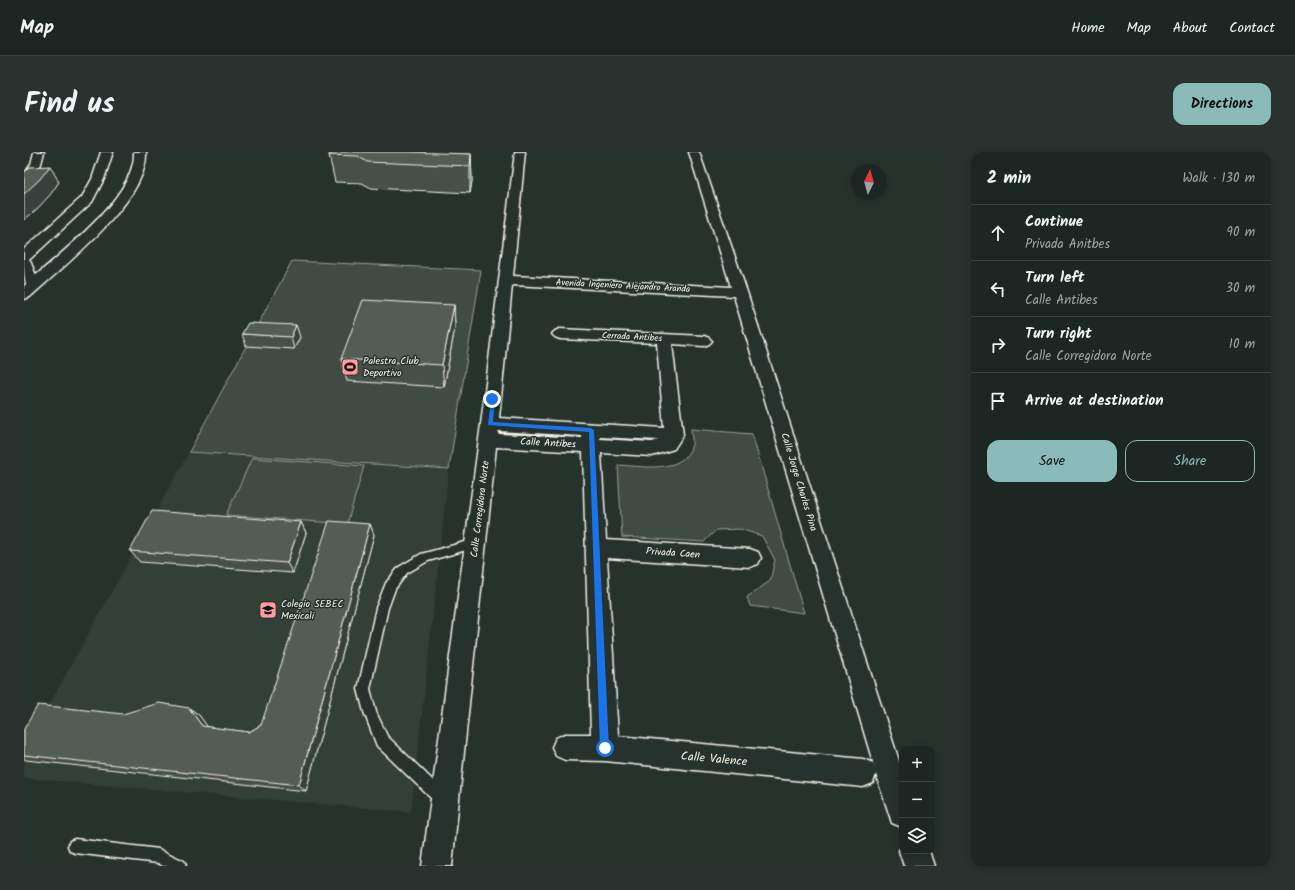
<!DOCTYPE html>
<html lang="en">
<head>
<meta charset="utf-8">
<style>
	body { margin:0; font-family:Kalam,sans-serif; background:#29322f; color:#f1f3f6 }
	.controls { position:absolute; right:12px; bottom:12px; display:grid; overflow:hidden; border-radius:8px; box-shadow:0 2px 10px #0003 }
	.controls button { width:36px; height:36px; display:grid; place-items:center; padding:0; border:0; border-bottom:1px solid #3a4340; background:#1c2622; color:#f1f3f6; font:20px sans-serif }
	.compass { position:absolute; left:827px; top:12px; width:36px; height:36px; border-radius:50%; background:#1c2622; box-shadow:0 2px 10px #0003; rotate:5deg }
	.stop { position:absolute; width:12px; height:12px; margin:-9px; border:3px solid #1a73e8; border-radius:50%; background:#fff }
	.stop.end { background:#1a73e8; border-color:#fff; box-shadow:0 1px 4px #0008 }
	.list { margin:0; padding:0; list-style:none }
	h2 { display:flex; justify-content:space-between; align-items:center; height:52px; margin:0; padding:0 16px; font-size:17px }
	h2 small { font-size:13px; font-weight:400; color:#a0a5a5 }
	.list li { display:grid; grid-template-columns:26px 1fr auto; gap:12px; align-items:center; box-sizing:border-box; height:56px; padding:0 16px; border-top:1px solid #3a4340 }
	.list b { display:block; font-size:15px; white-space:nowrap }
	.list p { margin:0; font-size:13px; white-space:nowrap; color:#a0a5a5 }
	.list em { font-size:13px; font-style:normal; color:#a0a5a5 }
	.actions { display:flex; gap:8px; padding:12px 16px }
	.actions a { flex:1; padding:9px 0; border:1px solid #8bbbb9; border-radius:12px; text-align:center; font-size:14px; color:#8bbbb9 }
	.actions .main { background:#8bbbb9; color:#111 }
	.icon { flex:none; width:22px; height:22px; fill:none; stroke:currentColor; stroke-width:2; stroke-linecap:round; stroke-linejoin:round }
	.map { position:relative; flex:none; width:923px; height:714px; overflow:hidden; border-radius:12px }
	header { display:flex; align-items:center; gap:24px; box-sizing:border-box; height:56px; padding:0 20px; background:#1c2622; border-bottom:1px solid #3a4340 }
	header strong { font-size:19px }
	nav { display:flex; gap:22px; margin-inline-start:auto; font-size:14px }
	.intro { display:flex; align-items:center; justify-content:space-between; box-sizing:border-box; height:96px; padding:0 24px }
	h1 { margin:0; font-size:28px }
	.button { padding:10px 18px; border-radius:12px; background:#8bbbb9; color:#111; font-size:14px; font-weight:700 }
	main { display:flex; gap:24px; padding:0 24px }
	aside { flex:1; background:#1c2622; border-radius:12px; box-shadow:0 2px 10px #0003 }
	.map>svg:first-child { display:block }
	.built { fill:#333f39 }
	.green { fill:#414b45; stroke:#9a9e96 }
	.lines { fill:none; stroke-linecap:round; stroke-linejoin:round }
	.lane-casing { stroke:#f4f1e8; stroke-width:3 }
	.street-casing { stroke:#f4f1e8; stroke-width:3 }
	.secondary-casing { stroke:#f4f1e8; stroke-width:3 }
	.lane { fill:#26332d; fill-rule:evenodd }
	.street { fill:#26332d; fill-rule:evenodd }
	.secondary { fill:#26332d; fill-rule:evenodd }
	.wall { fill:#474f49; stroke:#f4f1e8 }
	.shaded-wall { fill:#39403c; stroke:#f4f1e8 }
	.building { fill:#525c55; stroke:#f4f1e8 }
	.route { fill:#1a73e8 }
	.labels { text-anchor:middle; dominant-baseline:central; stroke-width:3; stroke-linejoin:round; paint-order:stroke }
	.far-street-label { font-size:9px; fill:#f4f1e8; stroke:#26332d }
	.poi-label { font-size:10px; fill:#f4f1e8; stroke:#26332d; text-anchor:start }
	.street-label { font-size:10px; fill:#f4f1e8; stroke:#26332d }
	.near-street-label { font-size:12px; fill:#f4f1e8; stroke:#26332d }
</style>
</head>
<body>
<header>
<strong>Map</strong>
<nav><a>Home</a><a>Map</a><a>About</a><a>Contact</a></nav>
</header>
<div class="intro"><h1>Find us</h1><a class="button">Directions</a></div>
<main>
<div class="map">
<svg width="923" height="714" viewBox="0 0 923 714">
	<rect width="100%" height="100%" fill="#26332d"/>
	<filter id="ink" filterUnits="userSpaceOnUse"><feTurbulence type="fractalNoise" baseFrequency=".025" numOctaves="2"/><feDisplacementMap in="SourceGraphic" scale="8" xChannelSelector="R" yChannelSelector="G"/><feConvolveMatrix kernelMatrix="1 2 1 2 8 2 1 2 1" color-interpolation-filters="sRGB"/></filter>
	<g filter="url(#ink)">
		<path class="built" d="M 165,300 L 425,317 L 387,660 L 0,626 L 0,598 Z"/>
		<g class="green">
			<path d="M 268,109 L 457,118 L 425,317 L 165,300 Z"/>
			<path d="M 667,277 L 728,282 L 780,461 L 726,454 L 723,445 L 746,429 L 751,408 L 738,384 L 716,377 L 692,378 L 680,390 L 598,385 L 594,313 C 617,314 659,323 668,293 C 669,289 667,282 667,277 Z"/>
			<path d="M 228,306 L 340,314 L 323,372 L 202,363 Z"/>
		</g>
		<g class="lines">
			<g class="lane-casing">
				<g id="lane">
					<path d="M 452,387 L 456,388 L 457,391 L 456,394 L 404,409 L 383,421 L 371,437 L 364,456 L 346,537 L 352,560 L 363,584 L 422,641 L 424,646 L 422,651 L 417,653 L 412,651 L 353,594 L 340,560 L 334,537 L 352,456 L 362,431 L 375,415 L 397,402 Z"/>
					<path d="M 51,687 L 135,697 L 160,709 L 162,714 L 139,714 L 134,711 L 51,701 L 46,699 L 44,694 L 46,689 Z"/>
				</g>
			</g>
			<g class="street-casing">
				<g id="street">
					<path d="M 10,0 L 20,0 L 17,12 L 4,34 L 0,35 L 0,23 L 7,12 Z"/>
					<path d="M 491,0 L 501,0 L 489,124 L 707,135 L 665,0 L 675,0 L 723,140 L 878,618 L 878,675 L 868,671 L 852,622 L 849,631 L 839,635 L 581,609 L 541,608 L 532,604 L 528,595 L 532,586 L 541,582 L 567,582 L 559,300 L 472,295 L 428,714 L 398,714 L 457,272 ZM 488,133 L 710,144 L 851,617 L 849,611 L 839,607 L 594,584 L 583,406 L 726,415 L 734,412 L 737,406 L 734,400 L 726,397 L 582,388 L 577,301 L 628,304 L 650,297 L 659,283 L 648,192 L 680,194 L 685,192 L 688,189 L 685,186 L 680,184 L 536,177 L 531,179 L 528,182 L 531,185 L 536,187 L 633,191 L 640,276 L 475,266 ZM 474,279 L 558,284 L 558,286 L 474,282 ZM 576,285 L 634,288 L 628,290 L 576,287 Z"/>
					<path d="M 0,107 L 5,108 L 7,111 L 16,134 L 14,137 L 9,138 L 4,137 C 0,128 0,117 0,107 Z"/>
					<path d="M 878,693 L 878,699 L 905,699 L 910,714 L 880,714 L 875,699 Z"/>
				</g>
			</g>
			<g class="secondary-casing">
				<g id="secondary">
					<path d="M 77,0 L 89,0 L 80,27 L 68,50 L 5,108 L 0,109 L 0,97 L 58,45 L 68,27 Z"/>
					<path d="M 110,0 L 122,0 C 125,48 39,114 6,145 L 0,147 L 0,134 C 32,104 112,46 110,0 Z"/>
				</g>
			</g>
			<use href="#lane" class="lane"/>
			<use href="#street" class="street"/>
			<use href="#secondary" class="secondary"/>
		</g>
		<g class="wall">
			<path d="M 447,2 L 448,29 L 446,41 L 347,36 L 338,31 L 311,30 L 305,3 Z"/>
			<path d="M 430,153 L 431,175 L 420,235 L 323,229 L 317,207 Z"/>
			<path d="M 218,182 L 276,185 L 270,197 L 222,194 Z"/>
			<path d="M 277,370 L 282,381 L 269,421 L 116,410 L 106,399 Z"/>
			<path d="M 346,372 L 350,383 L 282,639 L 2,608 L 0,607 L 0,577 L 99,562 L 165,556 L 175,563 L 183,575 L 225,580 L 237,573 Z"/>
		</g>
		<g class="shaded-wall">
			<path d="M 447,2 L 448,29 L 446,41 L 446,14 Z"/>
			<path d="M 26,14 L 35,30 L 26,43 L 13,57 L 0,68 L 0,42 Z"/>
			<path d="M 430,153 L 431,175 L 420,235 L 418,213 Z"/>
			<path d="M 272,173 L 276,185 L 270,197 L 267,185 Z"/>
			<path d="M 277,370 L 282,381 L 269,421 L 263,411 Z"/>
			<path d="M 346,372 L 350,383 L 282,639 L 275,633 Z"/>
			<path d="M 165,556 L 175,563 L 188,581 L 178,574 Z"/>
		</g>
		<g class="building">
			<path d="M 307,0 L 382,0 L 447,2 L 446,14 L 343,10 L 334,4 L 305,3 Z"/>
			<path d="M 26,14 L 16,27 L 0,42 L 0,21 L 6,15 Z"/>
			<path d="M 339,148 L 430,153 L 418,213 L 317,207 Z"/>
			<path d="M 224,171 L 272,173 L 267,185 L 218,182 Z"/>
			<path d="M 128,359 L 277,370 L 263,411 L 106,399 Z"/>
			<path d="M 305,369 L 346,372 L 275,633 L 0,603 L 0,577 L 14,553 L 99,562 L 135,551 L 165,556 L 178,574 L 225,580 L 237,573 Z"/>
		</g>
	</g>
	<path class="route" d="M 467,246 L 471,247 L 469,270 L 567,276 L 570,278 L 585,596 L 584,599 L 581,601 L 578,599 L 576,596 L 565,280 L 464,273 Z"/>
	<defs>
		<g id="stadium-square" transform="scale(0.9)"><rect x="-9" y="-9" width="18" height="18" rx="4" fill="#ff9aa2" stroke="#26332d"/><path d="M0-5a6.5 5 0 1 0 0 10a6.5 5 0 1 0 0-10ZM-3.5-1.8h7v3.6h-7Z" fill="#111"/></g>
		<g id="school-square" transform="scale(0.9)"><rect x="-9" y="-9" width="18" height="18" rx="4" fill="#ff9aa2" stroke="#26332d"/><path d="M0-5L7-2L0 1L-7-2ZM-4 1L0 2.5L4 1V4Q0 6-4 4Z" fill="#111"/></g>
	</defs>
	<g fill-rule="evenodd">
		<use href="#stadium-square" x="326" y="215"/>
		<use href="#school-square" x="244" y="458"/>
	</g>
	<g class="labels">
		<g class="far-street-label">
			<text transform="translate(599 134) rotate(3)">Avenida Ingeniero Alejandro Aranda</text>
			<text transform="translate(608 185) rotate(3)">Cerrada Antibes</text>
		</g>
		<g class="poi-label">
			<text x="339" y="209">Palestra Club<tspan x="339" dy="12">Deportivo</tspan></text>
			<text x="257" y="452">Colegio SEBEC<tspan x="257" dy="12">Mexicali</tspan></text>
		</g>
		<g class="street-label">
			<text transform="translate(524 291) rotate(3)">Calle Antibes</text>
			<text transform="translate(775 330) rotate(73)">Calle Jorge Charles Pina</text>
			<text transform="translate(456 357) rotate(-83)">Calle Corregidora Norte</text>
			<text transform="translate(649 401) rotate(4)">Privada Caen</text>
		</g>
		<g class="near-street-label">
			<text transform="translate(690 607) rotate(5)">Calle Valence</text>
		</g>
	</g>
</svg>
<div class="controls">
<button>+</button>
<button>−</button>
<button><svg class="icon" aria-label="layers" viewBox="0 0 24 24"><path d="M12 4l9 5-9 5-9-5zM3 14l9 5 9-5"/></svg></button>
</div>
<svg class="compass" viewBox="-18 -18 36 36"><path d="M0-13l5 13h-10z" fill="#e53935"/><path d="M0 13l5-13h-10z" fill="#a0a5a5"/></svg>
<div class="stop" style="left:581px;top:596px"></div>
<div class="stop end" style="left:468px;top:247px"></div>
</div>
<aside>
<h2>2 min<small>Walk · 130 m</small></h2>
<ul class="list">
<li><svg class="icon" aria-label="ahead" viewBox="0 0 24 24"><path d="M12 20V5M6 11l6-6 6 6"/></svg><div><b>Continue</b><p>Privada Anitbes</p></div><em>90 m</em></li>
<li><svg class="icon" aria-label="left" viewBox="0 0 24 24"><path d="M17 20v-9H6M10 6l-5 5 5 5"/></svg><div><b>Turn left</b><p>Calle Antibes</p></div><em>30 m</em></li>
<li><svg class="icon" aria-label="right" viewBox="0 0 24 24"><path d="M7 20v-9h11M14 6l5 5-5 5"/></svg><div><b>Turn right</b><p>Calle Corregidora Norte</p></div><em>10 m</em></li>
<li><svg class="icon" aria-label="arrive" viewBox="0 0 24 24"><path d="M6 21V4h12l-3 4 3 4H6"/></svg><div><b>Arrive at destination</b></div></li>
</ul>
<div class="actions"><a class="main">Save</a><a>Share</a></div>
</aside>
</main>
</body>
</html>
